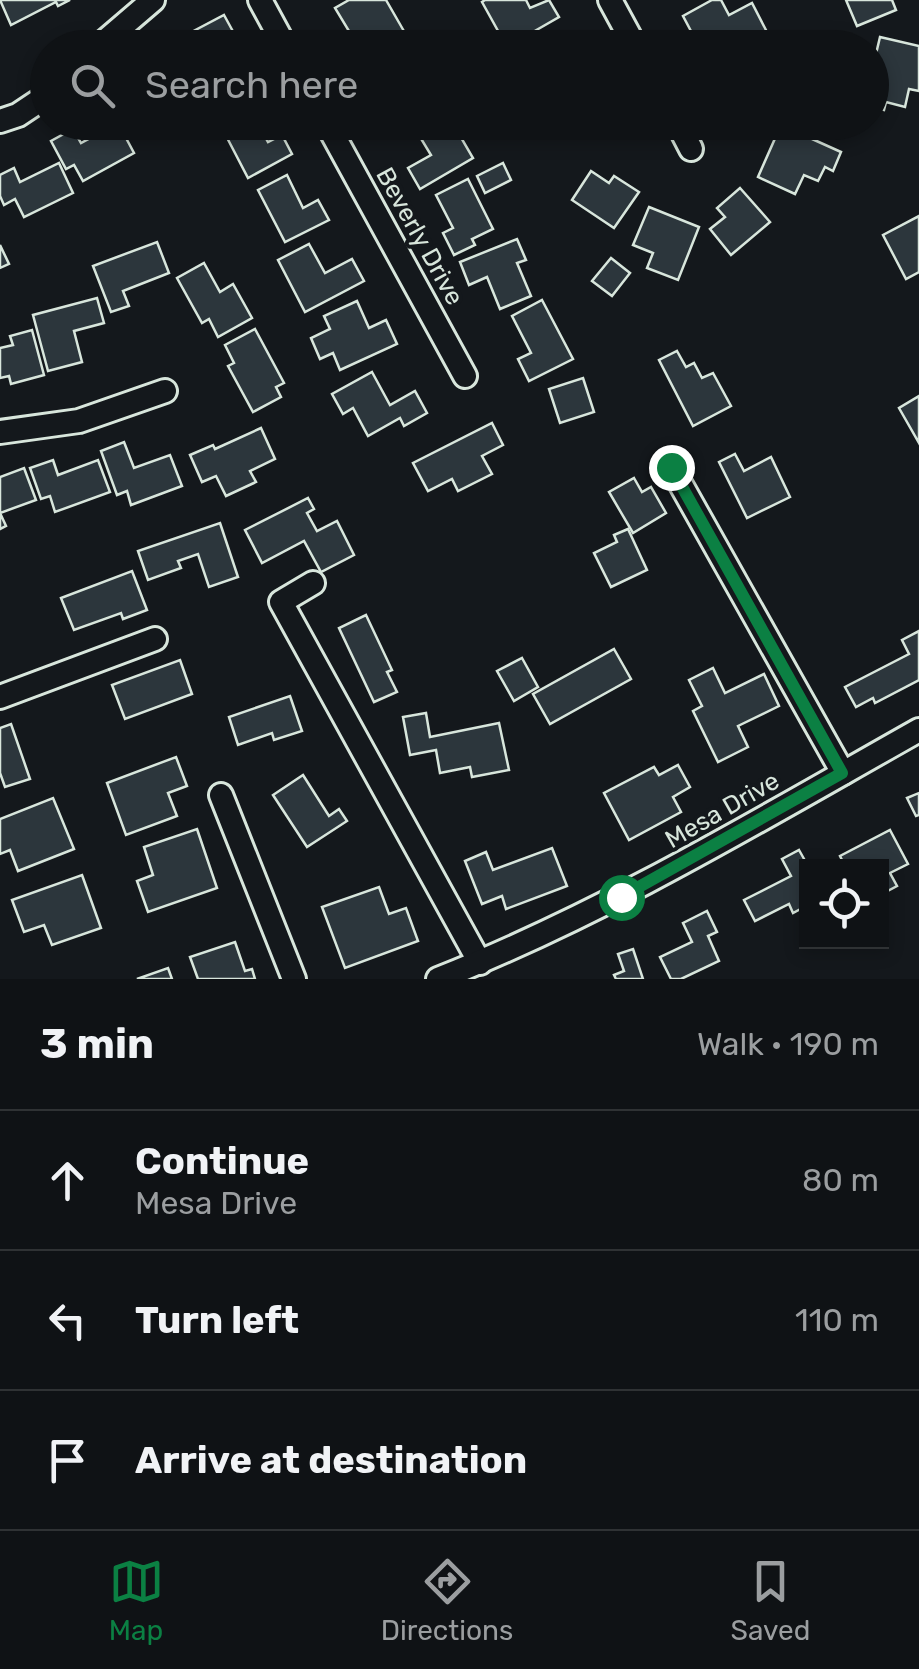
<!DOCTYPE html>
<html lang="en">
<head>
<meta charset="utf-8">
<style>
	body { margin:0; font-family:Rubik,sans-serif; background:#181b1e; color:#f1f3f6 }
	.controls { position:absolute; right:30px; bottom:30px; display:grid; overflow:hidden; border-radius:0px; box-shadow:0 5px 15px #0003 }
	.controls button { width:90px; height:90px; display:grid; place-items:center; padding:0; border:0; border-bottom:2px solid #2f3234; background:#0f1215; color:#f1f3f6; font:50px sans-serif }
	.stop { position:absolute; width:30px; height:30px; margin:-22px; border:8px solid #0b8043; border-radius:50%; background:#fff }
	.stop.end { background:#0b8043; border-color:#fff; box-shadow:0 2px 10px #0008 }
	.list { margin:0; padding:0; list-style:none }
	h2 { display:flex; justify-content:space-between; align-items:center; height:130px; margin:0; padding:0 40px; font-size:42px }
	h2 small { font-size:32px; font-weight:400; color:#9b9ea0 }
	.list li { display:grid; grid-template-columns:65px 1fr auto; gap:30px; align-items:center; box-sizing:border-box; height:140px; padding:0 40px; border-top:2px solid #2f3234 }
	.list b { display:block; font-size:38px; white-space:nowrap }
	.list p { margin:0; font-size:32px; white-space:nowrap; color:#9b9ea0 }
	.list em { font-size:32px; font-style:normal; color:#9b9ea0 }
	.icon { flex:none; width:55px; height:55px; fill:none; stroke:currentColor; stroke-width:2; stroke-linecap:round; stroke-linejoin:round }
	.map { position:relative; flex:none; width:919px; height:979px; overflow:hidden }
	.search { position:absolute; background:#0f1215; box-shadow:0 5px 15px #0003; left:30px; right:30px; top:30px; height:110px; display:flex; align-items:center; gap:25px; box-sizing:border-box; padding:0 35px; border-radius:55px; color:#9b9ea0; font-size:38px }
	.sheet { height:550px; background:#0f1215 }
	nav { display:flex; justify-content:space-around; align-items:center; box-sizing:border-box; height:140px; border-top:2px solid #2f3234; background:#0f1215; font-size:28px; color:#9b9ea0 }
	nav a { display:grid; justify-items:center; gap:5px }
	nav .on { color:#0b8043 }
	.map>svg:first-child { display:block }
	.building { fill:#2c363c; stroke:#d8e6dc; stroke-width:2.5 }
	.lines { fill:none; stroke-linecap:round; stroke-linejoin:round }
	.minor-casing { stroke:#d8e6dc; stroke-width:28 }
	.minor { stroke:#14181c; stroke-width:22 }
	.route { stroke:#0b8043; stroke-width:12 }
	.labels { text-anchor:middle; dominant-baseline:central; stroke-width:8; stroke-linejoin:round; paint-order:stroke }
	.street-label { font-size:25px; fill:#d8e6dc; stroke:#14181c }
</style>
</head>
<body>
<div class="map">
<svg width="919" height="979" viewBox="0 0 919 979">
	<rect width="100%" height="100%" fill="#14181c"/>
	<g class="building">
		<path d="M 0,0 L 70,0 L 58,6 L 56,2 L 11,25 Z"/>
		<path d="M 349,0 L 386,0 L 405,33 L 381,48 L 337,48 L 336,45 L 352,36 L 335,8 Z"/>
		<path d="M 485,0 L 526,0 L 530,8 L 549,0 L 559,17 L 507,47 L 482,2 Z"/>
		<path d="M 712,0 L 721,0 L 729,15 L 752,3 L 768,34 L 743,48 L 700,48 L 683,16 Z"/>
		<path d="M 846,0 L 892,0 L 896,10 L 857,26 Z"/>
		<path d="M 224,15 L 242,48 L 171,48 L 169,44 Z"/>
		<path d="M 566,34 L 573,48 L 540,48 Z"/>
		<path d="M 433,36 L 438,48 L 409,48 Z"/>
		<path d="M 880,37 L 919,46 L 919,91 L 909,89 L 905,107 L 886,102 L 884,110 L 872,107 L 872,71 Z"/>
		<path d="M 130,122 L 160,122 L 136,135 Z"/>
		<path d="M 231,122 L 257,122 L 268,142 L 282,135 L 292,154 L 248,178 L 222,128 Z"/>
		<path d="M 421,122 L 452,122 L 473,158 L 420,189 L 408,168 L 431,155 L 414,127 Z"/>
		<path d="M 118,123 L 134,153 L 83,181 L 74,165 L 66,169 L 51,141 L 73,129 L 81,143 Z"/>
		<path d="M 781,125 L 841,152 L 833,171 L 825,167 L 818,181 L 804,175 L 795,194 L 758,177 Z"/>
		<path d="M 59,163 L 73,193 L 24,217 L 15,199 L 4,205 L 0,196 L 0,175 L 14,168 L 20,182 Z"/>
		<path d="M 503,163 L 511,180 L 485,193 L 477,176 Z"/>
		<path d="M 591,171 L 609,183 L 614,176 L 639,192 L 614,228 L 572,200 Z"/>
		<path d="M 287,175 L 303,208 L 318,200 L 329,220 L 285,242 L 258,190 Z"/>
		<path d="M 468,179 L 493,229 L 472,239 L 475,245 L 454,255 L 443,233 L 453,228 L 436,195 Z"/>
		<path d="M 740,188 L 770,222 L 731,255 L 710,229 L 725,217 L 717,208 Z"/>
		<path d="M 649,207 L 699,227 L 678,280 L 647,268 L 653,253 L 633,245 Z"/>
		<path d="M 919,216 L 919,272 L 906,279 L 883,235 Z"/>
		<path d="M 517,239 L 526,260 L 517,263 L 531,296 L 500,309 L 487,277 L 469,285 L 460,262 Z"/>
		<path d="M 157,242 L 169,273 L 123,291 L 129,306 L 111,312 L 93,266 Z"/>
		<path d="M 309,244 L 325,273 L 352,259 L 364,281 L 305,312 L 278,260 Z"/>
		<path d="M 0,245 L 9,264 L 0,268 Z"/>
		<path d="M 611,258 L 630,273 L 612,296 L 592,281 Z"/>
		<path d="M 204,263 L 220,292 L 233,284 L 252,318 L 218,337 L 209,319 L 202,323 L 177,278 Z"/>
		<path d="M 97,298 L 104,323 L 74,331 L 82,362 L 48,371 L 33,315 Z"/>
		<path d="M 542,300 L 573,359 L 529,381 L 518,359 L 531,353 L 512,316 Z"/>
		<path d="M 357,301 L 369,328 L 386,320 L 397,344 L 340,370 L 333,353 L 320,359 L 311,338 L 330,329 L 324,316 Z"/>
		<path d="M 255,329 L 284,383 L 276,387 L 281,397 L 253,412 L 228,366 L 234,363 L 225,345 Z"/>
		<path d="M 32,330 L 44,375 L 11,384 L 9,376 L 0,378 L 0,348 L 13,345 L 10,336 Z"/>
		<path d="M 677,351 L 686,367 L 694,363 L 702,378 L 713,373 L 731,406 L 693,426 L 659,360 Z"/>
		<path d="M 372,372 L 390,405 L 415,391 L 427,413 L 404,426 L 400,418 L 368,436 L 353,408 L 343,414 L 332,394 Z"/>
		<path d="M 583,378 L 594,412 L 560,423 L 549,389 Z"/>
		<path d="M 919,396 L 919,443 L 899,408 Z"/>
		<path d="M 492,423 L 503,445 L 482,456 L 492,474 L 458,491 L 452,479 L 428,491 L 413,463 Z"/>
		<path d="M 261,428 L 275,459 L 250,471 L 256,482 L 226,496 L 216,476 L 202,482 L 190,455 L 213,445 L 215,449 Z"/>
		<path d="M 124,442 L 134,468 L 170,455 L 182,486 L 131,505 L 127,491 L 117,495 L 101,451 Z"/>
		<path d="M 735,454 L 744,471 L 771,457 L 790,497 L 747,518 L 719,462 Z"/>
		<path d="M 53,460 L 58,475 L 98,460 L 110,492 L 55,512 L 50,496 L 41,499 L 30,468 Z"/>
		<path d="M 24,468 L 36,500 L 0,513 L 6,526 L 0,529 L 0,477 Z"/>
		<path d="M 634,478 L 642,492 L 651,487 L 666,513 L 633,533 L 609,492 Z"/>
		<path d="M 308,498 L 314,509 L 307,513 L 317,531 L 337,521 L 354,555 L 321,572 L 304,541 L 262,563 L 245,530 Z"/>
		<path d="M 220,523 L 238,577 L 209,587 L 198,554 L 178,561 L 181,568 L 148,580 L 138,551 Z"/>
		<path d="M 628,529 L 647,570 L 611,587 L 594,553 L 617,542 L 614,535 Z"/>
		<path d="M 132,571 L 147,610 L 123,619 L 121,613 L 74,630 L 61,598 Z"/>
		<path d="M 366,615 L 392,670 L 387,672 L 397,692 L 374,702 L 339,628 Z"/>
		<path d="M 919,631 L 919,680 L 875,703 L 873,698 L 856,707 L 845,687 L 909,654 L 902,640 Z"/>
		<path d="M 614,649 L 631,679 L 550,724 L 533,694 Z"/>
		<path d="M 522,658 L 538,687 L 514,701 L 497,671 Z"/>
		<path d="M 180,660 L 192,694 L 125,719 L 112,685 Z"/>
		<path d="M 713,668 L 725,693 L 764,674 L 779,706 L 738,726 L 748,747 L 718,762 L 693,711 L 702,706 L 689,680 Z"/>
		<path d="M 290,696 L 302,731 L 274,740 L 272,733 L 238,745 L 229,717 Z"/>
		<path d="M 426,713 L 430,737 L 499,723 L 509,770 L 472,777 L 470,767 L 440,773 L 436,750 L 410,755 L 403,717 Z"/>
		<path d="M 11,724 L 30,779 L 5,787 L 0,773 L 0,728 Z"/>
		<path d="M 176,757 L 187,786 L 168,793 L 177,816 L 126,835 L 107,783 Z"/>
		<path d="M 678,765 L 690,787 L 673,797 L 681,812 L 629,840 L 604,793 L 654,767 L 659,775 Z"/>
		<path d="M 303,775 L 329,816 L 339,809 L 347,821 L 307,847 L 273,795 Z"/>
		<path d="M 919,793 L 919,815 L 916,816 L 907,798 Z"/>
		<path d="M 53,798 L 74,849 L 18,871 L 10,850 L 0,854 L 0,819 Z"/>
		<path d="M 197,829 L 217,888 L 148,912 L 137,881 L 153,875 L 144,847 Z"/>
		<path d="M 890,830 L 908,864 L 890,873 L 897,886 L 882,894 L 882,866 L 845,866 L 840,856 Z"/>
		<path d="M 552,848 L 567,886 L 506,909 L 502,896 L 482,904 L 465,861 L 486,852 L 493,870 Z"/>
		<path d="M 799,850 L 808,866 L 806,906 L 793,913 L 789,904 L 755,921 L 744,900 L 791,876 L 782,859 Z"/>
		<path d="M 82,875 L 101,928 L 52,945 L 44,925 L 24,932 L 12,900 Z"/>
		<path d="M 379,887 L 389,914 L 406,908 L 418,941 L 345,968 L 322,907 Z"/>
		<path d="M 707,911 L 717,932 L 708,936 L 719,961 L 681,979 L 671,979 L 660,957 L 692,942 L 683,923 Z"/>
		<path d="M 235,942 L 245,971 L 252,969 L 255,979 L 198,979 L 190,957 Z"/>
		<path d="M 633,949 L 643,979 L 616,979 L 614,975 L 624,971 L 618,954 Z"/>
		<path d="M 168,968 L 172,979 L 137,979 Z"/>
	</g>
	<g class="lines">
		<g class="minor-casing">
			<g id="minor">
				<path d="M 260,0 L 286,48"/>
				<path d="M 610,0 L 636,48"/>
				<path d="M 97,48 L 153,0"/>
				<path d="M 0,121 L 18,115 L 48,95"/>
				<path d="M 326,122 L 465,376"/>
				<path d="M 677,122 L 691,149"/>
				<path d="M 0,432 L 79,421 L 165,391"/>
				<path d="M 671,467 L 843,773"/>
				<path d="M 313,583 L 281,602 L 480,963"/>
				<path d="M 0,697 L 155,639"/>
				<path d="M 221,795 L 294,979"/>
				<path d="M 438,979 C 607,912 761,819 919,730"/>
			</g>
		</g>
		<use href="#minor" class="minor"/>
	</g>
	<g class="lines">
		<path class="route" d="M 621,897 L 842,773 L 671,467"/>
	</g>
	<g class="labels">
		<g class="street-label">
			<text transform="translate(420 236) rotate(61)">Beverly Drive</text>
			<text transform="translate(722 810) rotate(-30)">Mesa Drive</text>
		</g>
	</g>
</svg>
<div class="controls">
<button><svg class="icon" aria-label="locate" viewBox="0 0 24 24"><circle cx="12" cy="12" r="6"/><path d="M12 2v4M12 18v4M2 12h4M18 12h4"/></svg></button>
</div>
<div class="stop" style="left:621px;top:897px"></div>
<div class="stop end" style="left:671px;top:467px"></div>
<div class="search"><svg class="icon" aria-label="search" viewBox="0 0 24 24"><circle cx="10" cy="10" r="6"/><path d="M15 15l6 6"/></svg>Search here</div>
</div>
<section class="sheet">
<h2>3 min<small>Walk · 190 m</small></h2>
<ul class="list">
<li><svg class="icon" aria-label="ahead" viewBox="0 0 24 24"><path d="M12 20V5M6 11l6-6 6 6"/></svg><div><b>Continue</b><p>Mesa Drive</p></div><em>80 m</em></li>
<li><svg class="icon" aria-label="left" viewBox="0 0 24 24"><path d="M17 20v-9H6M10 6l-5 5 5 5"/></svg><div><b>Turn left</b></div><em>110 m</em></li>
<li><svg class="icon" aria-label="arrive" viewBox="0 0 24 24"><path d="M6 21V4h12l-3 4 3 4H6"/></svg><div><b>Arrive at destination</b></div></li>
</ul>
</section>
<nav>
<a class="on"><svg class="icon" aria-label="map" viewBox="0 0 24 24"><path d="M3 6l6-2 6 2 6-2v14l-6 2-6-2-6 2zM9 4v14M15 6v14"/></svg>Map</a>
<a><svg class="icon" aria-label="directions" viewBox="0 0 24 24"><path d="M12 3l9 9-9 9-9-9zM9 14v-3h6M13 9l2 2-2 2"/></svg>Directions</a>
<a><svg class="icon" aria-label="saved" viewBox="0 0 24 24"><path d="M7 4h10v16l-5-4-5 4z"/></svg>Saved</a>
</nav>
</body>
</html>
